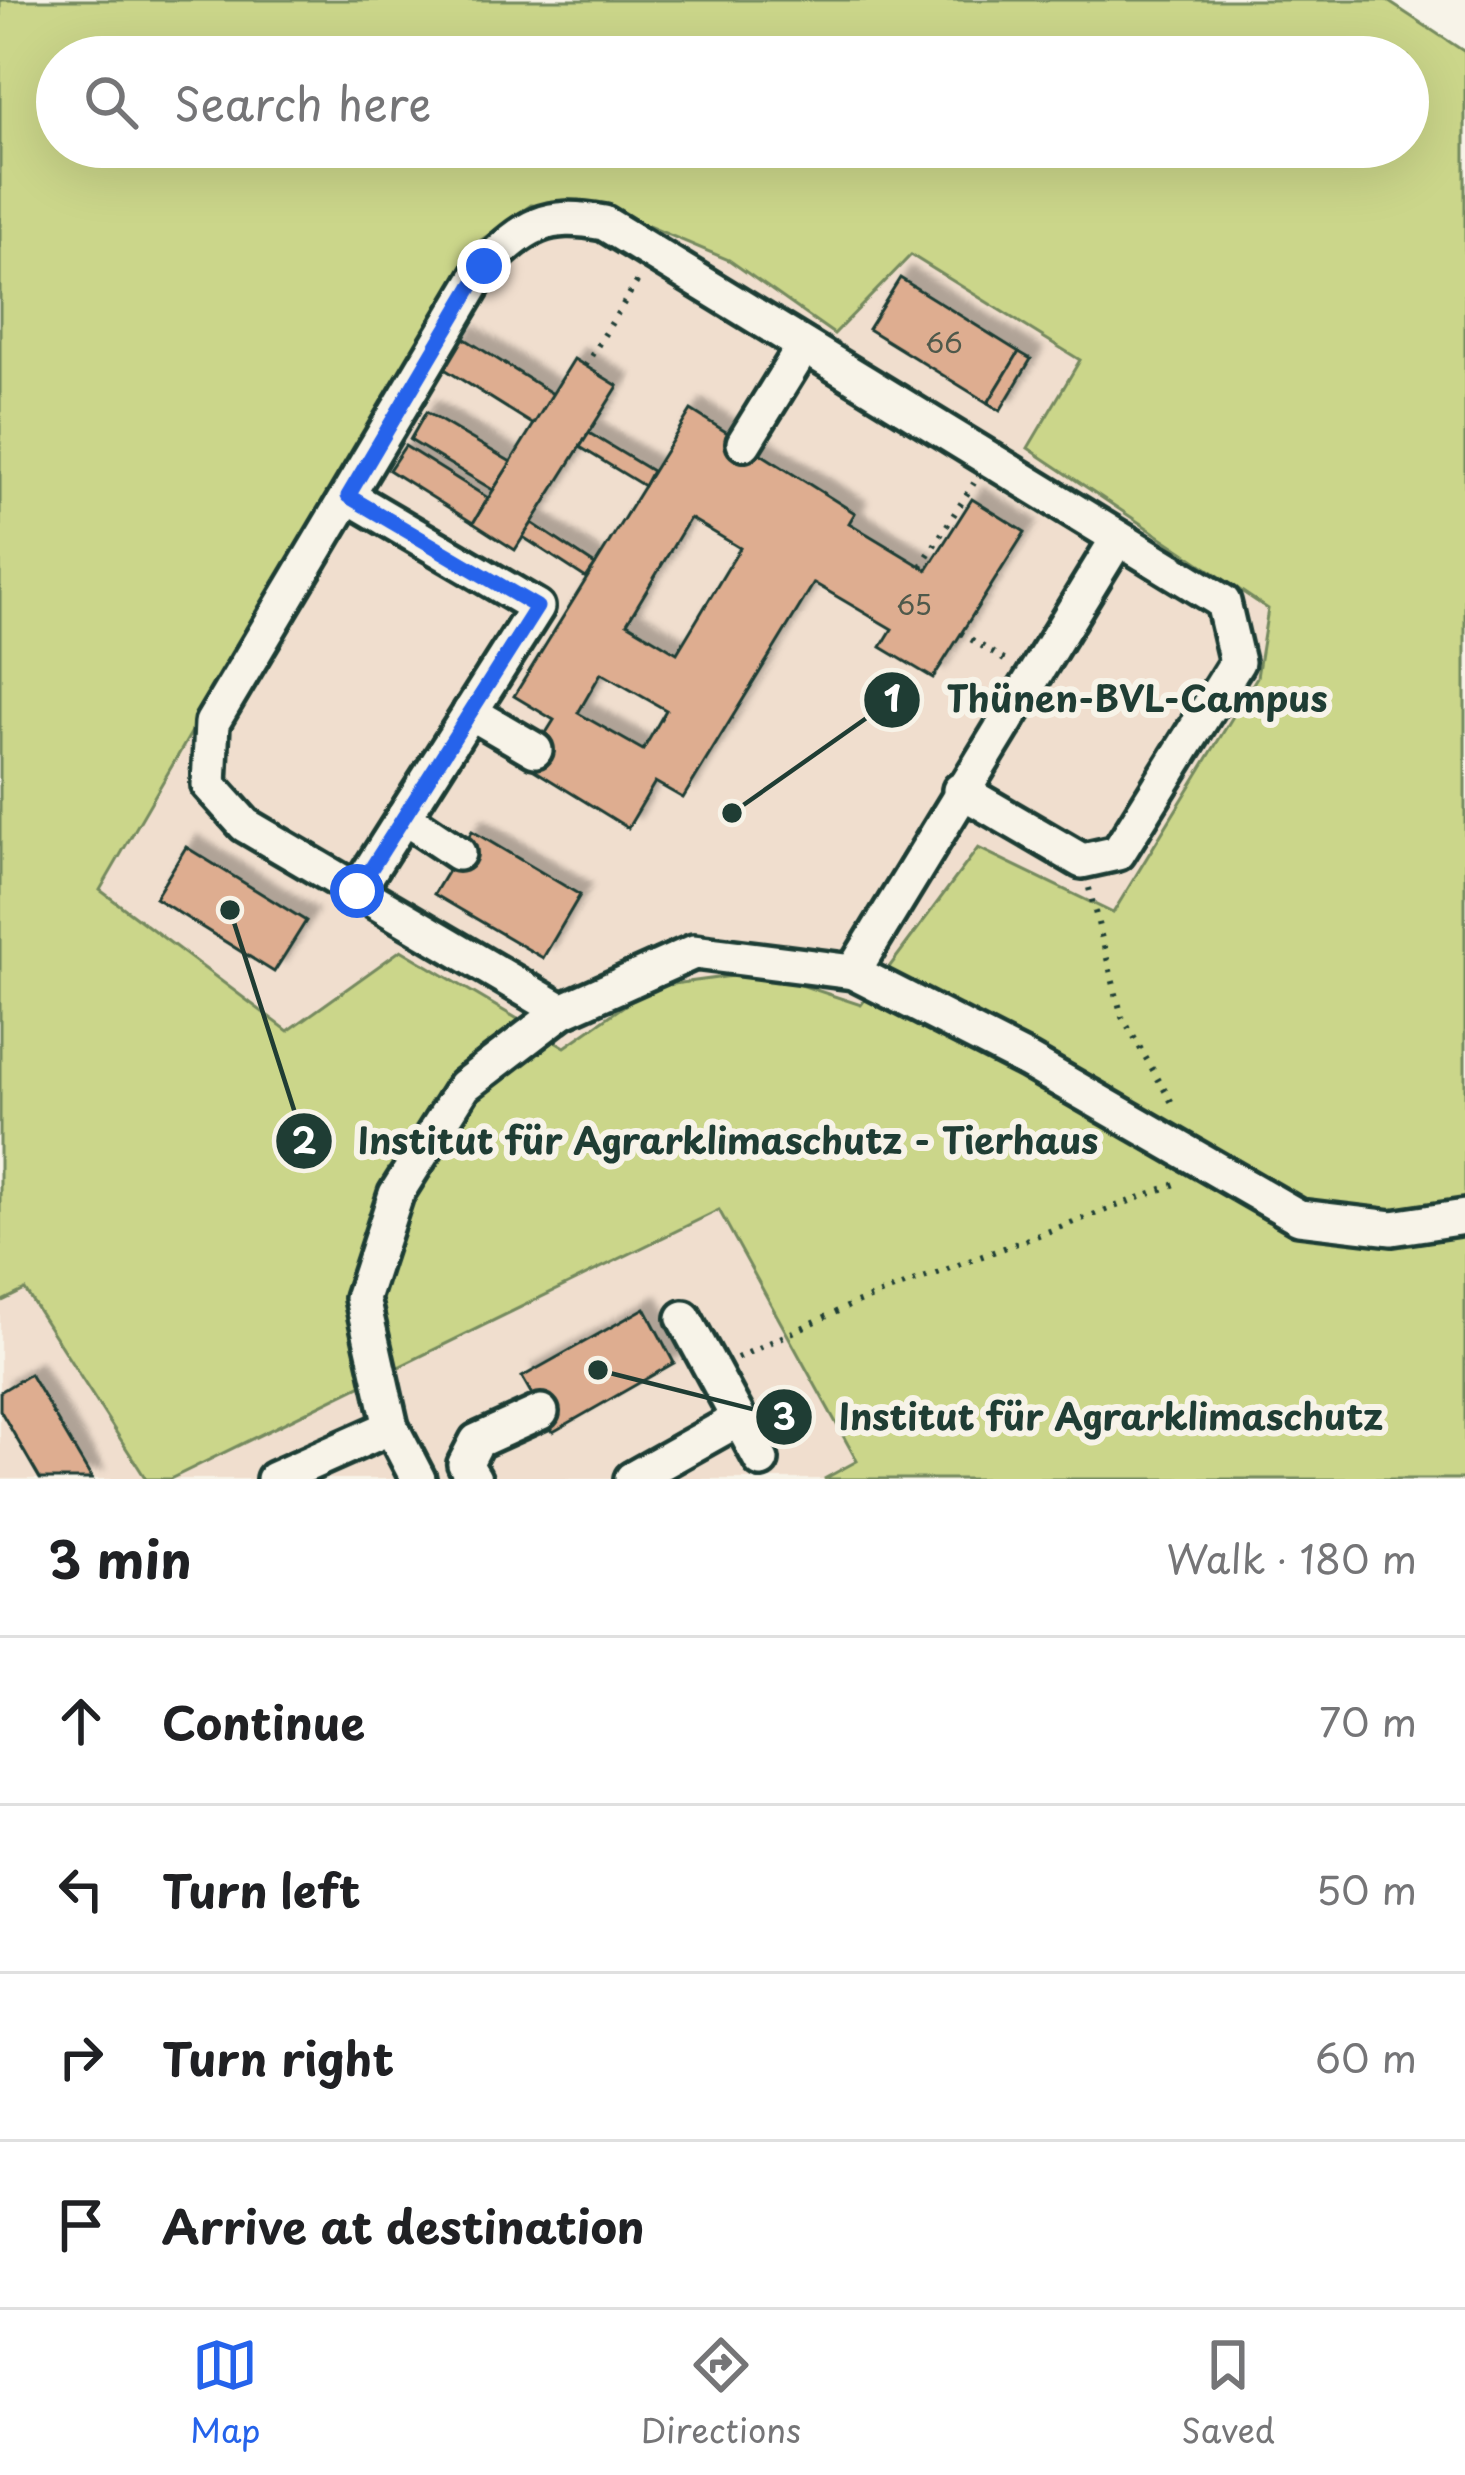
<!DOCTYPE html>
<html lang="en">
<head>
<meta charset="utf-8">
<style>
	body { margin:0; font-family:"Playpen Sans",sans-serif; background:#f2f2f2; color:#202124 }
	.stop { position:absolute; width:36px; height:36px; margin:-27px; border:9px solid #2563eb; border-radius:50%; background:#fff }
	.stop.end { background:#2563eb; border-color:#fff; box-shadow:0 3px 12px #0008 }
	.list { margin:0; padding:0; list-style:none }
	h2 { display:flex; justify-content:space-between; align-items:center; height:156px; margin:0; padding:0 48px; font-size:51px }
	h2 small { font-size:39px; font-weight:400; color:#757577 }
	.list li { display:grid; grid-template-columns:78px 1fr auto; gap:36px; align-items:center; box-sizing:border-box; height:168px; padding:0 48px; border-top:3px solid #e0e0e0 }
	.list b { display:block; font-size:45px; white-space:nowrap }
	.list em { font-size:39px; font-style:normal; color:#757577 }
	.icon { flex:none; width:66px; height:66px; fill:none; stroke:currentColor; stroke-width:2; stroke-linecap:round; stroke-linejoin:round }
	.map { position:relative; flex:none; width:1465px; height:1479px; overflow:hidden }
	.search { position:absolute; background:#fff; box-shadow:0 12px 48px #0002; left:36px; right:36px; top:36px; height:132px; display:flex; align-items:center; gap:30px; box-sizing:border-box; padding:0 42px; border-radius:66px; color:#757577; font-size:45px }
	.sheet { height:828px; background:#fff }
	nav { display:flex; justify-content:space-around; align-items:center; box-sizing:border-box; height:168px; border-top:3px solid #e0e0e0; background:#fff; font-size:33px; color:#757577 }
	nav a { display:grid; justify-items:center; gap:6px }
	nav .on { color:#2563eb }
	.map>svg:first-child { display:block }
	.built { fill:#f0dece; fill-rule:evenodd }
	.green { fill:#cbd68a; stroke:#758a5f; stroke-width:3; fill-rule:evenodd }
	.building { fill:#dead90; stroke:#1f3d34; stroke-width:3; fill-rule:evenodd; filter:url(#shadow) }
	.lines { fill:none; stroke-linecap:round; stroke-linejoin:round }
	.minor-casing { stroke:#1f3d34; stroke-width:42 }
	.path { stroke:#1f3d34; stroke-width:6; stroke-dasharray:3 9; stroke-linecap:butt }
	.minor { stroke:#f7f3e8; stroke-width:33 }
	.route { stroke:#2563eb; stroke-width:15 }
	.labels { text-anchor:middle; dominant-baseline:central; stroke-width:12; stroke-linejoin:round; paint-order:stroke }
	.number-label { font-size:27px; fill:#4f594b }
	.leader { fill:none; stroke:#1f3d34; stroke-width:4.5 }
	.callout-dot { fill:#1f3d34; stroke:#f7f3e8; stroke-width:4.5 }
	.mark-label { font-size:36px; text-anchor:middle; font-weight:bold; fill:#fff }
	.callout-label { font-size:36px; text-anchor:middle; font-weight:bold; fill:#1f3d34; stroke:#f7f3e8; stroke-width:12; stroke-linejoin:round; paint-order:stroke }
</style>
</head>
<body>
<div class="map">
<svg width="1465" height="1479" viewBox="0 0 1465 1479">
	<defs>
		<filter id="shadow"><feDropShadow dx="11" dy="-11" stdDeviation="3" flood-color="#0004"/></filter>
	</defs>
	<rect width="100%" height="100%" fill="#f7f3e8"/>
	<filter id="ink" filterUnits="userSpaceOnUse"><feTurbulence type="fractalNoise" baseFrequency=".00833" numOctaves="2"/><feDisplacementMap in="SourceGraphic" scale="24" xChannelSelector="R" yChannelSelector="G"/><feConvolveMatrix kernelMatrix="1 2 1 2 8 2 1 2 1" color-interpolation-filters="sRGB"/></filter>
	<g filter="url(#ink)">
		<path class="built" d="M 0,0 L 1386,0 L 1465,52 L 1465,1479 L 0,1479 ZM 57,57 L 1408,57 L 1408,147 L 57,147 Z"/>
		<path class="green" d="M 0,0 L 1386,0 L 1465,52 L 1465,1479 L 824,1479 L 857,1461 L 719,1210 L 170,1479 L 146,1479 L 25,1290 L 0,1302 ZM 57,57 L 1408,57 L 1408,147 L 57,147 ZM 531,205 L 615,212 L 729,260 L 834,334 L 911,255 L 1080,360 L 1028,448 L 1268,609 L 1257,677 L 1113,913 L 978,848 L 861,1005 L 762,972 L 651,987 L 565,1047 L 401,950 L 288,1031 L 100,890 L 474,245 Z"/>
		<g class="building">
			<path d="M 900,278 L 1019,352 L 988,403 L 868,329 Z"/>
			<path d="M 462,337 L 553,394 L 534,425 L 443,368 Z"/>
			<path d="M 1019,352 L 1031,359 L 1000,411 L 988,403 Z"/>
			<path d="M 574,359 L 618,386 L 515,550 L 473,523 Z"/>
			<path d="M 691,410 L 855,513 L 849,523 L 927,570 L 972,499 L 1025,532 L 933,678 L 881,647 L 892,629 L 814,583 L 683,798 L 655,782 L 628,828 L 526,765 L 554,720 L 514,696 ZM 690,518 L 740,548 L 677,653 L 627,623 ZM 601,673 L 666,710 L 643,750 L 578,713 Z"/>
			<path d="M 426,412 L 511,462 L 493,490 L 410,440 Z"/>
			<path d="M 589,433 L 652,471 L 644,486 L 580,447 Z"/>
			<path d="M 405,446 L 488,498 L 473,523 L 389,470 Z"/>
			<path d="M 532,523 L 595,565 L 586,578 L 523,537 Z"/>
			<path d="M 472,831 L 580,895 L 543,958 L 434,894 Z"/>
			<path d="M 186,847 L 306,921 L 274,972 L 155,898 Z"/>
			<path d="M 645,1308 L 674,1363 L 553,1432 L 522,1377 Z"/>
			<path d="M 30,1374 L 92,1479 L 40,1479 L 0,1410 L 0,1392 Z"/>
		</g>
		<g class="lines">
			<g class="minor-casing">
				<g id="minor">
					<path d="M 744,443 L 804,346"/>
					<path d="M 348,496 L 537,607 L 357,891"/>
					<path d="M 470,712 L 535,750"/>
					<path d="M 404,817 L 458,853"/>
					<path d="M 853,972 L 1118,538"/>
					<path d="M 562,1011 L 245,825 L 209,785 L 212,723 L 484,266 C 527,225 545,212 604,223 L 1223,602 L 1237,662 L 1118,853 L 1082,861 L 960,790"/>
					<path d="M 684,1318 L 761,1460"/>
					<path d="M 274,1479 L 391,1427"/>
					<path d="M 418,1479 L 391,1427 L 362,1298 L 396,1194 L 464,1086 L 562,1011 L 694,952 L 853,972 L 1028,1061 L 1299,1217 L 1392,1228 L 1465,1217"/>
					<path d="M 474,1479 L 465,1464 L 477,1441 L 541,1412"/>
					<path d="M 632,1479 L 739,1419"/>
				</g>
			</g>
			<g class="path">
				<path d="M 585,366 L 640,277"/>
				<path d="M 921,566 L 974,483"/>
				<path d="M 961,633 L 1009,663"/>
				<path d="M 1089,888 L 1122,1017 L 1175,1108"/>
				<path d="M 737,1358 L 851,1305 L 1181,1182"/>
			</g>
			<use href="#minor" class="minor"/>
		</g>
	</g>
	<g class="lines" filter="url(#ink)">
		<path class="route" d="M 357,891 L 537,607 L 348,496 L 484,266"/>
	</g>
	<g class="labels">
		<g class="number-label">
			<text x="944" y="341">66</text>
			<text x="914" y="603">65</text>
		</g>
	</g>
	<path class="leader" d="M732 813L892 700M230 910L304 1141M598 1370L784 1417"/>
	<g class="callout-dot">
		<circle cx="732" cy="813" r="12"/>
		<circle cx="230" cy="910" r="12"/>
		<circle cx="598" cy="1370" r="12"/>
		<circle cx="892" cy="700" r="30"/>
		<circle cx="304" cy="1141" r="30"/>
		<circle cx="784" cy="1417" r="30"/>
	</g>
	<g class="mark-label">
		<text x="892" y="712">1</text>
		<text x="304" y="1154">2</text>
		<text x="784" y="1430">3</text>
	</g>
	<g class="callout-label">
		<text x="1137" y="712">Thünen-BVL-Campus</text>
		<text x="728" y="1154">Institut für Agrarklimaschutz - Tierhaus</text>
		<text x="1111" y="1430">Institut für Agrarklimaschutz</text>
	</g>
</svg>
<div class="stop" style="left:357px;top:891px"></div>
<div class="stop end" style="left:484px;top:266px"></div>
<div class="search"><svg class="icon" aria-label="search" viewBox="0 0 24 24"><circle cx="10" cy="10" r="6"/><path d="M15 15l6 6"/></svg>Search here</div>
</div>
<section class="sheet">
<h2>3 min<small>Walk · 180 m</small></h2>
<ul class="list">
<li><svg class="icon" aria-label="ahead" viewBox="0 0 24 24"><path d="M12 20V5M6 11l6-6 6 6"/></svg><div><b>Continue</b></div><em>70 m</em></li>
<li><svg class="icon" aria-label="left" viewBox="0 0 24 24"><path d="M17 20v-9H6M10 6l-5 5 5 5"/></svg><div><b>Turn left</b></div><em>50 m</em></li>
<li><svg class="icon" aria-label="right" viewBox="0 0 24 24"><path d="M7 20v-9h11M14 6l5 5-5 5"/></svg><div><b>Turn right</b></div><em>60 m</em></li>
<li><svg class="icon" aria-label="arrive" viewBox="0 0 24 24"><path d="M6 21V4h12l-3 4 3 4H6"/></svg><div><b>Arrive at destination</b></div></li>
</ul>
</section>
<nav>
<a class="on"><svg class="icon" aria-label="map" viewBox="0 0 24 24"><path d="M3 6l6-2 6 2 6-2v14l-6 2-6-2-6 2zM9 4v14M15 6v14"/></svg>Map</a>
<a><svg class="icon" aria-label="directions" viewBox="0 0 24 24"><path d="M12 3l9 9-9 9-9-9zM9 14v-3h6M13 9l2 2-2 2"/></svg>Directions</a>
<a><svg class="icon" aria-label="saved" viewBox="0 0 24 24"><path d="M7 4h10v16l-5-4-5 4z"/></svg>Saved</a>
</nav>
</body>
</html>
